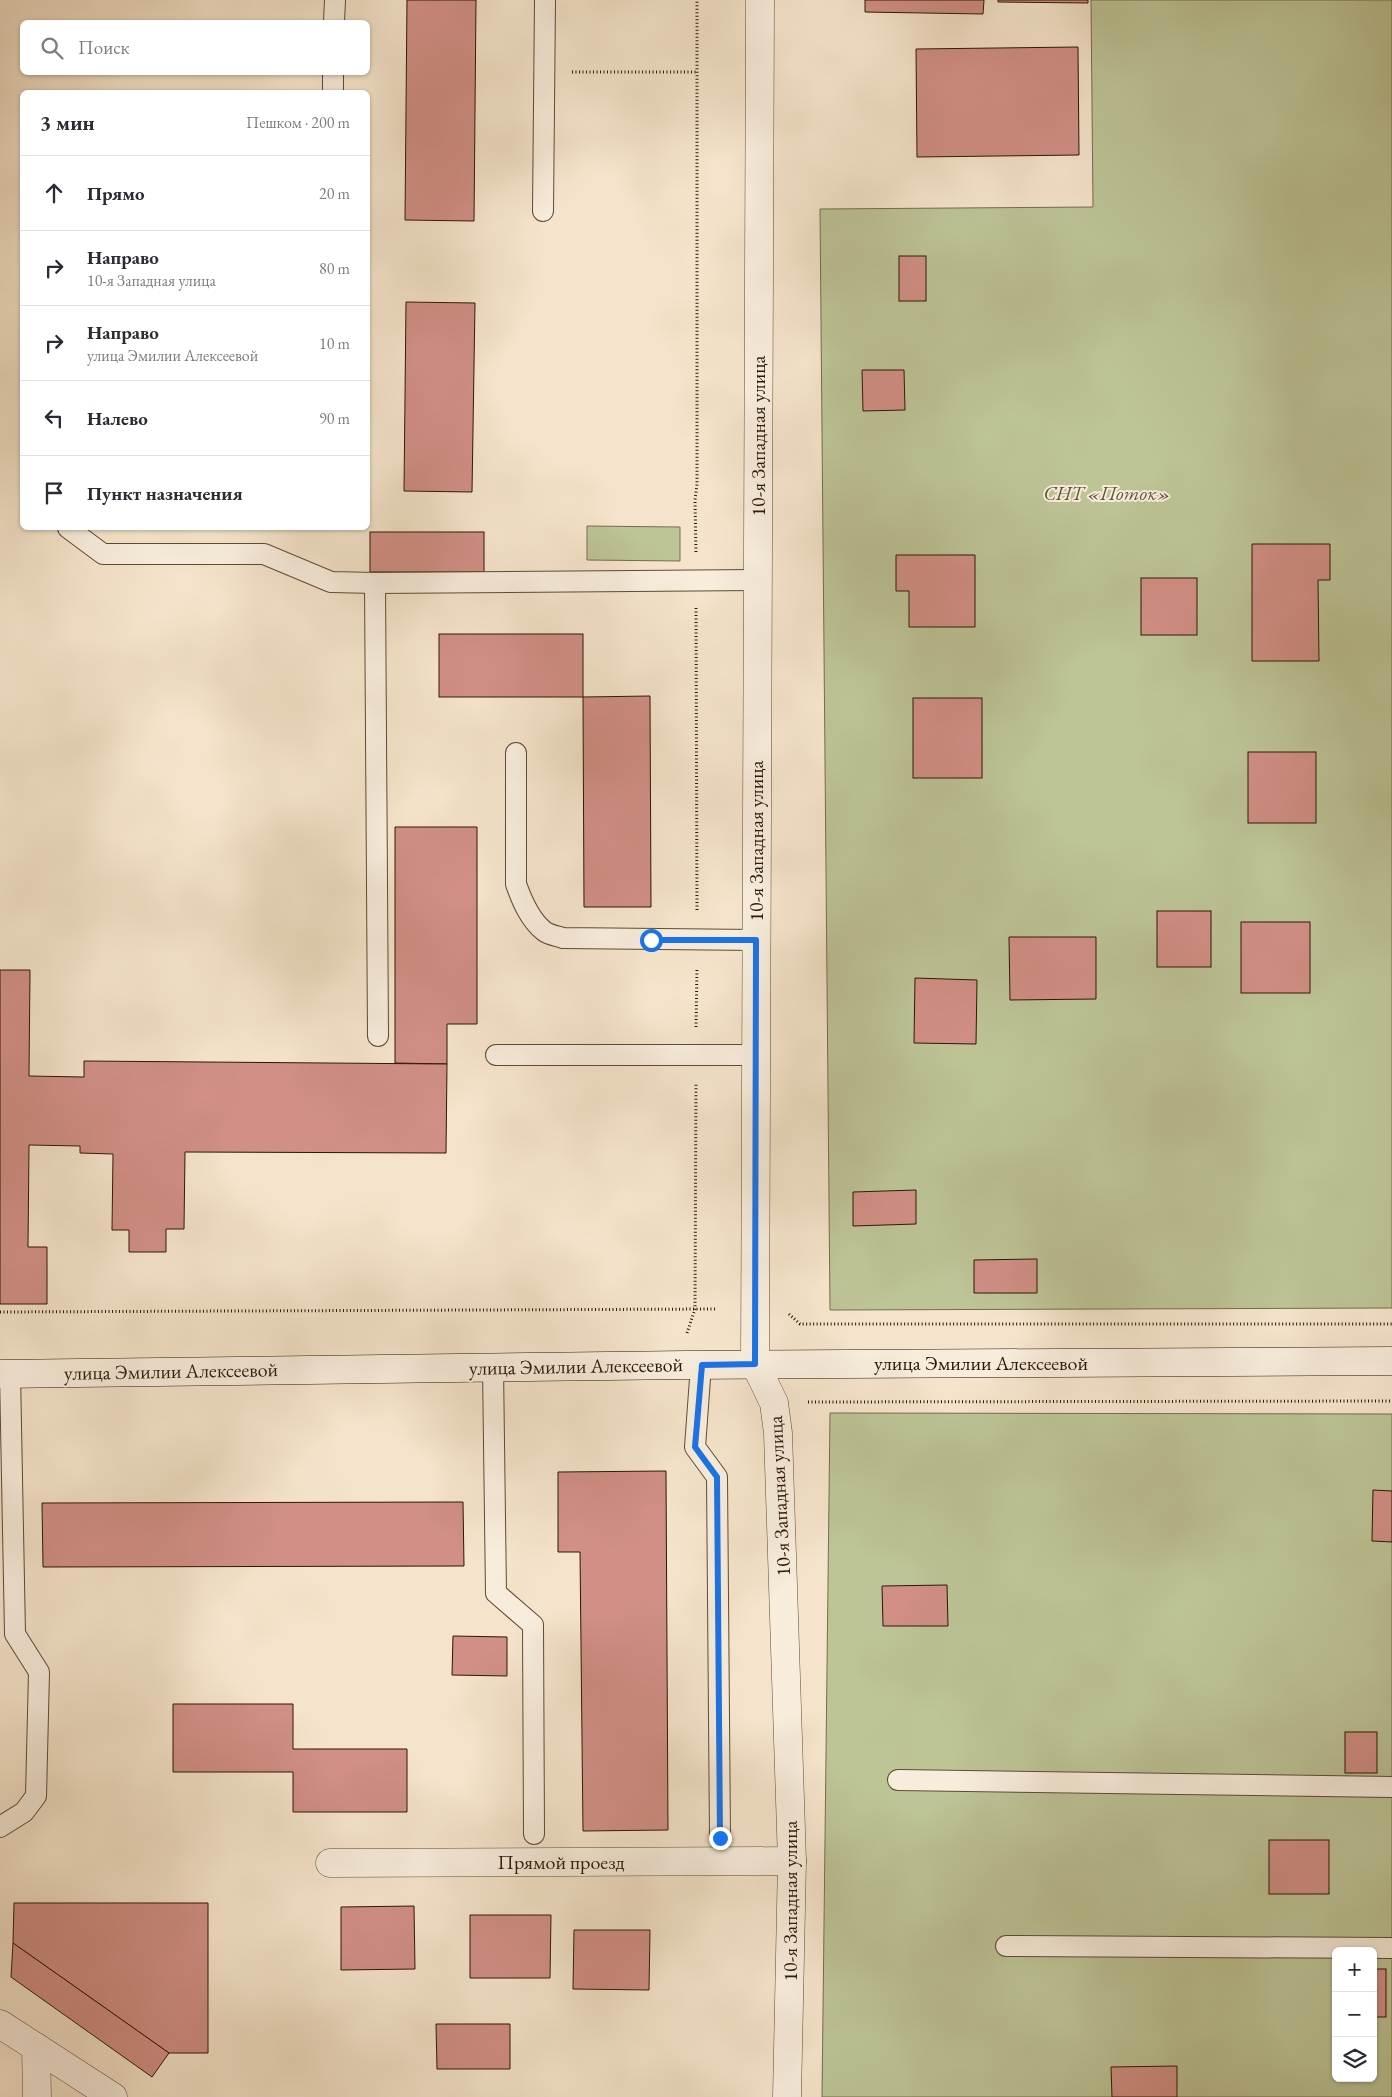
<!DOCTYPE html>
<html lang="ru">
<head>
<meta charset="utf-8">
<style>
	body { margin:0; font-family:"EB Garamond",serif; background:#f7f7f7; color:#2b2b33 }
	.controls { position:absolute; right:15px; bottom:15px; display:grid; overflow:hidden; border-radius:8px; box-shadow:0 1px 4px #0004 }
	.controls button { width:45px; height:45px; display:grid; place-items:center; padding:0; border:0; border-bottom:1px solid #e1e1e2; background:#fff; color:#2b2b33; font:25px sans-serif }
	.stop { position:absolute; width:15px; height:15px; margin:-11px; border:4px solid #1a73e8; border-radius:50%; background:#fff }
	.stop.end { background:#1a73e8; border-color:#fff; box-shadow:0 1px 5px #0008 }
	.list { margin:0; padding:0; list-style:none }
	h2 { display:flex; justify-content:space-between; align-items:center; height:65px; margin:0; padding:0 20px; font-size:21px }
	h2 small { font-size:16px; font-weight:400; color:#7c7c81 }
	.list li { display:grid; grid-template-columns:32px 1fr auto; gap:15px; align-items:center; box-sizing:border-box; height:75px; padding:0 20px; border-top:1px solid #e1e1e2 }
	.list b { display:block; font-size:19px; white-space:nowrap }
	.list p { margin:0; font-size:16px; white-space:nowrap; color:#7c7c81 }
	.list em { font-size:16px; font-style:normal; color:#7c7c81 }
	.icon { flex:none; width:28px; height:28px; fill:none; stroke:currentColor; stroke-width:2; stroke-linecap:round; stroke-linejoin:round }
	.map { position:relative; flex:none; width:1392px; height:2097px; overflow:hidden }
	.search { position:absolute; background:#fff; box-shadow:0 1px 4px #0004; left:20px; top:20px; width:350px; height:55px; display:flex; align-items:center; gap:12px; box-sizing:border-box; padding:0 18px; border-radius:8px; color:#7c7c81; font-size:19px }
	.panel { position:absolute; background:#fff; box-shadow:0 1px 4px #0004; left:20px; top:90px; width:350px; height:440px; border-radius:8px }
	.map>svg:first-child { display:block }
	.green { fill:#bdc496; stroke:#746e4c; fill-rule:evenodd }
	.building { fill:#d18f86; stroke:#2a1803 }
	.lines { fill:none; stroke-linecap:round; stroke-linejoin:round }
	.lane-casing { stroke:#5d4b35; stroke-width:22 }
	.street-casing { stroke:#5d4b35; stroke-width:29 }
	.secondary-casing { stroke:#2a1803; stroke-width:29 }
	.path { stroke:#2a1803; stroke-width:3; stroke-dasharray:1 2.5; stroke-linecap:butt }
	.lane { stroke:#f8eddd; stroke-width:20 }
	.street { stroke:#f8eddd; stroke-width:28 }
	.secondary { stroke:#f8eddd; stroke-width:28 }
	.route { stroke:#1a73e8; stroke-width:6 }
	.labels { text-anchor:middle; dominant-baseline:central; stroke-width:4; stroke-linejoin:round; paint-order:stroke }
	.street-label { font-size:20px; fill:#2a1803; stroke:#f8eddd }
	.park-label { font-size:20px; font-style:italic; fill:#5d5436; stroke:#f8eddd }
</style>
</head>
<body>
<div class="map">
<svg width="1392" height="2097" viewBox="0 0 1392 2097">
	<rect width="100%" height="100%" fill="#f5e4cb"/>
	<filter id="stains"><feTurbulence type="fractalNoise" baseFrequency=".004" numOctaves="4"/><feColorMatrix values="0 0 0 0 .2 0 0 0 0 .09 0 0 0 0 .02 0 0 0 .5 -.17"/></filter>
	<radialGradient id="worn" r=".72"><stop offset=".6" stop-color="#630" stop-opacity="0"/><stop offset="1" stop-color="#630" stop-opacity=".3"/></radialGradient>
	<g class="green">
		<path d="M 1091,0 L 1392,0 L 1392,1308 L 830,1310 L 820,209 L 1093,207 Z"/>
		<path d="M 587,526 L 680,527 L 680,561 L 587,560 Z"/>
		<path d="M 830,1413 L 1392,1414 L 1392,2097 L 822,2097 ZM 1336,1951 L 1373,1951 L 1373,2078 L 1336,2078 Z"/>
	</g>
	<g class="building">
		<path d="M 407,0 L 476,0 L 474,221 L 405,220 Z"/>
		<path d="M 865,0 L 984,0 L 983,14 L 865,12 Z"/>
		<path d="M 998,0 L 1088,0 L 1088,3 L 998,2 Z"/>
		<path d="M 1078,47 L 1079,155 L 917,157 L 916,49 Z"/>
		<rect x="899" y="256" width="27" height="45"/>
		<path d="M 406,302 L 475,303 L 472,492 L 404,491 Z"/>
		<path d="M 862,370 L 904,370 L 905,410 L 863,411 Z"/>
		<rect x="370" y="532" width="114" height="40"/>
		<path d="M 1252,544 L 1330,544 L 1330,580 L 1318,580 L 1319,661 L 1252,661 Z"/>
		<path d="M 896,555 L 975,555 L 975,627 L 909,627 L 909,591 L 896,591 Z"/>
		<rect x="1141" y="578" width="56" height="57"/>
		<rect x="439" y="634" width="144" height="63"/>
		<path d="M 650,696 L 651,907 L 584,907 L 583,697 Z"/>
		<rect x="913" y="698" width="69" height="80"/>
		<rect x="1248" y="752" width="68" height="71"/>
		<path d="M 395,827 L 477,827 L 477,1024 L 447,1024 L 447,1064 L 395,1063 Z"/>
		<rect x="1157" y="911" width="54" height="56"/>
		<rect x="1241" y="922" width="69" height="71"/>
		<path d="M 1009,937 L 1096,937 L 1096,999 L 1010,1000 Z"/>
		<path d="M 0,970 L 30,970 L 29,1076 L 84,1077 L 84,1061 L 447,1064 L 446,1153 L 185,1152 L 184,1229 L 166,1229 L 166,1252 L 129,1252 L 129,1230 L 112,1230 L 113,1154 L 80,1153 L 80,1146 L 29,1145 L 28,1247 L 47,1247 L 47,1304 L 0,1304 Z"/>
		<path d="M 915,978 L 977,980 L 976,1044 L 914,1043 Z"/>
		<path d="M 916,1190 L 916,1224 L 853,1226 L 853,1192 Z"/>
		<path d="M 1037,1259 L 1037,1293 L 974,1293 L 974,1260 Z"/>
		<path d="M 666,1471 L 668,1830 L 583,1831 L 580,1552 L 558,1552 L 558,1472 Z"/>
		<path d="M 1373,1490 L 1392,1491 L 1392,1542 L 1372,1541 Z"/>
		<path d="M 463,1502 L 464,1566 L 43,1567 L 42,1503 Z"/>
		<path d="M 947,1585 L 948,1626 L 883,1626 L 882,1586 Z"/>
		<path d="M 453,1636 L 507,1637 L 507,1676 L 452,1675 Z"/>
		<path d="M 173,1704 L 293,1704 L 293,1749 L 407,1749 L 407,1812 L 293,1812 L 293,1772 L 173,1772 Z"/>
		<rect x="1345" y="1732" width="32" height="41"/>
		<rect x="1269" y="1840" width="60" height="54"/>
		<path d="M 14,1903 L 208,1903 L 208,2053 L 169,2053 L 13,1943 Z"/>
		<path d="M 414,1906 L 415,1969 L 341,1970 L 341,1907 Z"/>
		<path d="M 470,1915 L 551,1915 L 550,1978 L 470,1978 Z"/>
		<path d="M 574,1930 L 650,1930 L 649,1990 L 573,1989 Z"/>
		<path d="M 13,1943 L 169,2053 L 152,2077 L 11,1977 Z"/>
		<rect x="1373" y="1969" width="13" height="48"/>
		<path d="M 436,2024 L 510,2024 L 510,2069 L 437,2069 Z"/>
		<path d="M 1177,2066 L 1177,2097 L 1112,2097 L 1111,2067 Z"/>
	</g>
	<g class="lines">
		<g class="lane-casing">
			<g id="lane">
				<path d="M 334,22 L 335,0"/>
				<path d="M 333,92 L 333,72"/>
				<path d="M 543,211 L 545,0"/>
				<path d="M 68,528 L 103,554 L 264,554 L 331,582 L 375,583"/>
				<path d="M 516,753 L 516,884 C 522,901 530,920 544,931 C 549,935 557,936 563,938 L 756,940"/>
				<path d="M 378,1036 L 375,583 L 757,580"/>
				<path d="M 496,1055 L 756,1055"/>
				<path d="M 701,1365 L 695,1447 L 717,1477 L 720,1838"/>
				<path d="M 493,1367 L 496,1593 L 533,1625 L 534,1834"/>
				<path d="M 898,1780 L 1392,1787"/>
				<path d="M 0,1827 L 24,1812 L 36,1796 L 39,1672 L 15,1634 L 10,1373"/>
				<path d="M 1006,1946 L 1392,1948"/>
			</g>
		</g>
		<g class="street-casing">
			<g id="street">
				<path d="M 760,0 L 755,1364 L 774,1403 L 778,1433 L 792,1861 L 787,2097"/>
				<path d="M 330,1863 L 792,1861"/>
				<path d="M 0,2024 L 113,2097"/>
				<path d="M 36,2047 L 37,2097"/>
			</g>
		</g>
		<g class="secondary-casing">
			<path id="secondary" d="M 0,1374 L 686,1365 L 1392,1361"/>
		</g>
		<g class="path">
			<path d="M 572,72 L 697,72"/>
			<path d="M 696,552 L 695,500 L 697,484 L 697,0"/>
			<path d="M 696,608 L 697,912"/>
			<path d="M 696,1027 L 697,968"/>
			<path d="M 0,1312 L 715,1309"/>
			<path d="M 789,1314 L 800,1324 L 1392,1324"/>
			<path d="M 687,1333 L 695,1309 L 696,1083"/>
			<path d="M 808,1402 L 1392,1401"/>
		</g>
		<use href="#lane" class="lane"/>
		<use href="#street" class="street"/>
		<use href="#secondary" class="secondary"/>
	</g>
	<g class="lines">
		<path class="route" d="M 651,940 L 756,940 L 755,1364 L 702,1365 L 695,1447 L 717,1477 L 720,1838"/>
	</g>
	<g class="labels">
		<g class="street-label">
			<text transform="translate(758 436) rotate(-90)">10-я Западная улица</text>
			<text transform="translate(756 841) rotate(-90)">10-я Западная улица</text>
			<text x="981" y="1363">улица Эмилии Алексеевой</text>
			<text transform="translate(576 1366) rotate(-1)">улица Эмилии Алексеевой</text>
			<text transform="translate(171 1371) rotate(-1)">улица Эмилии Алексеевой</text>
			<text transform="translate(779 1496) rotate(-93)">10-я Западная улица</text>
			<text x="561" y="1862">Прямой проезд</text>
			<text transform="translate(790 1901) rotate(-90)">10-я Западная улица</text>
		</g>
		<g class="park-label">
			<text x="1107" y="493">СНТ «Поток»</text>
		</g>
	</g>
	<rect width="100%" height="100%" filter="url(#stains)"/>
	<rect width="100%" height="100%" fill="url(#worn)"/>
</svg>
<div class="controls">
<button>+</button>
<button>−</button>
<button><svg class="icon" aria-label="layers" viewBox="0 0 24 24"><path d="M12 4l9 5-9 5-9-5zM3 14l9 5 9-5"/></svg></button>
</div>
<div class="stop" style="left:651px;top:940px"></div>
<div class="stop end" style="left:720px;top:1838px"></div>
<div class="search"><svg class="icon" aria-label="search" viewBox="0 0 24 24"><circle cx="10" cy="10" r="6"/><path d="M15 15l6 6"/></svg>Поиск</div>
<section class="panel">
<h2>3 мин<small>Пешком · 200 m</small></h2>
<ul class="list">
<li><svg class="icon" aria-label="ahead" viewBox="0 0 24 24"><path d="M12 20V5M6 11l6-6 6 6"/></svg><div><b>Прямо</b></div><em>20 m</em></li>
<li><svg class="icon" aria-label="right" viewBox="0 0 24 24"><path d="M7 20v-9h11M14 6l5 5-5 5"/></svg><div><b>Направо</b><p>10-я Западная улица</p></div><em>80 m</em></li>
<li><svg class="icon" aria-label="right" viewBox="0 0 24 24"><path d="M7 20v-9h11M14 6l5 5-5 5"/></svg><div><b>Направо</b><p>улица Эмилии Алексеевой</p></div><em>10 m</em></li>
<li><svg class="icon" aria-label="left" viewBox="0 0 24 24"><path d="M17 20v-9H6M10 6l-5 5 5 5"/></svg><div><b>Налево</b></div><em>90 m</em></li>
<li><svg class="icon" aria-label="arrive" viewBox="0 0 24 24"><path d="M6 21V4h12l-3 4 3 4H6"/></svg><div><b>Пункт назначения</b></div></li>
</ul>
</section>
</div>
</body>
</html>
